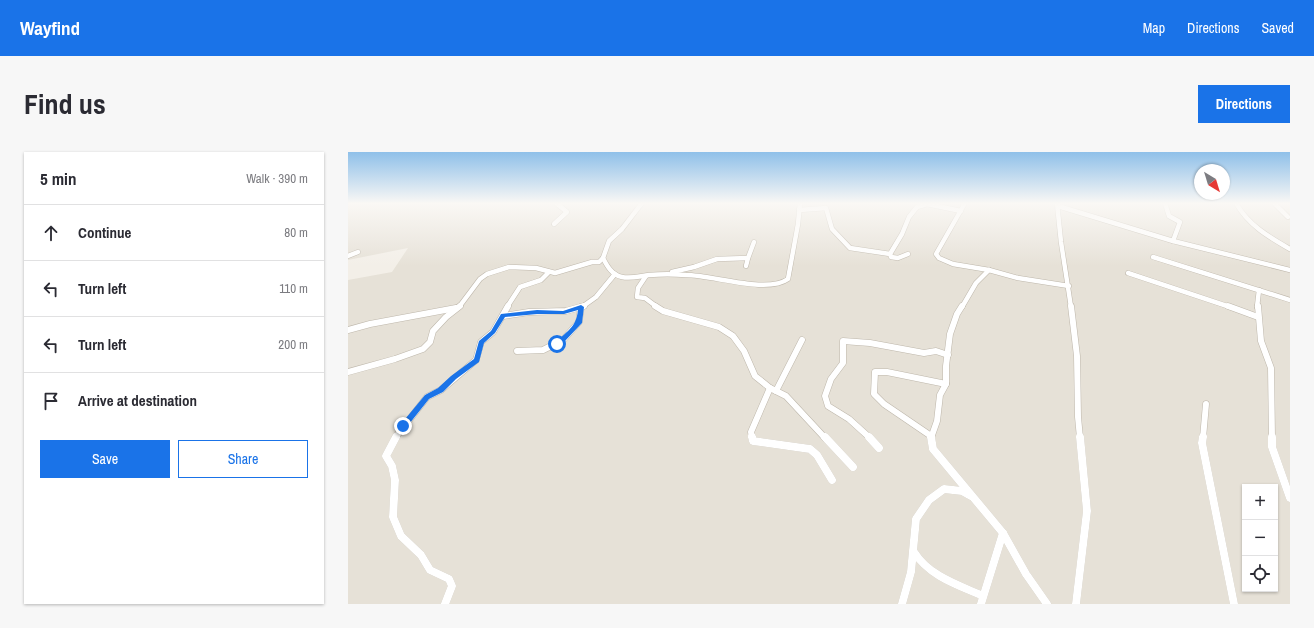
<!DOCTYPE html>
<html lang="en">
<head>
<meta charset="utf-8">
<style>
	body { margin:0; font-family:"Archivo Narrow",sans-serif; background:#f7f7f7; color:#2b2b33 }
	.controls { position:absolute; right:12px; bottom:12px; display:grid; overflow:hidden; border-radius:0px; box-shadow:0 1px 3px #0004 }
	.controls button { width:36px; height:36px; display:grid; place-items:center; padding:0; border:0; border-bottom:1px solid #e1e1e2; background:#fff; color:#2b2b33; font:20px sans-serif }
	.compass { position:absolute; left:846px; top:12px; width:36px; height:36px; border-radius:50%; background:#fff; box-shadow:0 1px 3px #0004; rotate:142deg }
	.stop { position:absolute; width:12px; height:12px; margin:-9px; border:3px solid #1a73e8; border-radius:50%; background:#fff }
	.stop.end { background:#1a73e8; border-color:#fff; box-shadow:0 1px 4px #0008 }
	.list { margin:0; padding:0; list-style:none }
	h2 { display:flex; justify-content:space-between; align-items:center; height:52px; margin:0; padding:0 16px; font-size:17px }
	h2 small { font-size:13px; font-weight:400; color:#7c7c81 }
	.list li { display:grid; grid-template-columns:26px 1fr auto; gap:12px; align-items:center; box-sizing:border-box; height:56px; padding:0 16px; border-top:1px solid #e1e1e2 }
	.list b { display:block; font-size:15px; white-space:nowrap }
	.list em { font-size:13px; font-style:normal; color:#7c7c81 }
	.actions { display:flex; gap:8px; padding:12px 16px }
	.actions a { flex:1; padding:9px 0; border:1px solid #1a73e8; border-radius:0px; text-align:center; font-size:14px; color:#1a73e8 }
	.actions .main { background:#1a73e8; color:#fff }
	.icon { flex:none; width:22px; height:22px; fill:none; stroke:currentColor; stroke-width:2; stroke-linecap:round; stroke-linejoin:round }
	.map { position:relative; flex:none; width:942px; height:452px; overflow:hidden; border-radius:0px }
	header { display:flex; align-items:center; gap:24px; box-sizing:border-box; height:56px; padding:0 20px; background:#1a73e8; color:#fff }
	header strong { font-size:19px }
	nav { display:flex; gap:22px; margin-inline-start:auto; font-size:14px }
	.intro { display:flex; align-items:center; justify-content:space-between; box-sizing:border-box; height:96px; padding:0 24px }
	h1 { margin:0; font-size:28px }
	.button { padding:10px 18px; border-radius:0px; background:#1a73e8; color:#fff; font-size:14px; font-weight:700 }
	main { display:flex; gap:24px; padding:0 24px }
	aside { flex:1; background:#fff; border-radius:0px; box-shadow:0 1px 3px #0004 }
	.map>svg:first-child { display:block }
	.residential { fill:#e6e1d7; fill-rule:evenodd }
	.lines { fill:none; stroke-linecap:round; stroke-linejoin:round }
	.minor-far2-casing { stroke:#beb7ab; stroke-width:5.5 }
	.minor-far1-casing { stroke:#beb7ab; stroke-width:7 }
	.minor-casing { stroke:#beb7ab; stroke-width:8 }
	.minor-far2 { stroke:#fff; stroke-width:4.5 }
	.minor-far1 { stroke:#fff; stroke-width:6 }
	.minor { stroke:#fff; stroke-width:8 }
	.route { fill:#1a73e8 }
</style>
</head>
<body>
<header>
<strong>Wayfind</strong>
<nav><a>Map</a><a>Directions</a><a>Saved</a></nav>
</header>
<div class="intro"><h1>Find us</h1><a class="button">Directions</a></div>
<main>
<aside>
<h2>5 min<small>Walk · 390 m</small></h2>
<ul class="list">
<li><svg class="icon" aria-label="ahead" viewBox="0 0 24 24"><path d="M12 20V5M6 11l6-6 6 6"/></svg><div><b>Continue</b></div><em>80 m</em></li>
<li><svg class="icon" aria-label="left" viewBox="0 0 24 24"><path d="M17 20v-9H6M10 6l-5 5 5 5"/></svg><div><b>Turn left</b></div><em>110 m</em></li>
<li><svg class="icon" aria-label="left" viewBox="0 0 24 24"><path d="M17 20v-9H6M10 6l-5 5 5 5"/></svg><div><b>Turn left</b></div><em>200 m</em></li>
<li><svg class="icon" aria-label="arrive" viewBox="0 0 24 24"><path d="M6 21V4h12l-3 4 3 4H6"/></svg><div><b>Arrive at destination</b></div></li>
</ul>
<div class="actions"><a class="main">Save</a><a>Share</a></div>
</aside>
<div class="map">
<svg width="942" height="452" viewBox="0 0 942 452">
	<rect width="100%" height="100%" fill="#f3efe8"/>
	<path class="residential" d="M 0,51 L 942,51 L 942,452 L 0,452 L 0,128 L 44,120 L 60,96 L 0,108 ZM 897,335 L 927,335 L 927,437 L 897,437 Z"/>
	<g class="lines">
		<g class="minor-far2-casing">
			<g id="minor-far2">
				<path d="M 294,51 L 274,77 L 261,89 L 255,106 C 259,114 264,123 274,125 C 283,127 292,124 301,123 C 313,122 326,122 338,123 C 365,123 419,142 440,127 L 450,72 L 452,51"/>
				<path d="M 617,51 L 588,102 L 591,106 L 605,112 L 641,118 L 670,126 L 721,134"/>
				<path d="M 709,51 L 713,90 L 723,155"/>
				<path d="M 817,51 L 821,64 L 832,70 L 825,89"/>
				<path d="M 888,51 C 900,73 921,85 942,97"/>
				<path d="M 926,51 L 940,65"/>
				<path d="M 710,54 L 825,89 L 942,118"/>
				<path d="M 451,58 L 478,56 L 484,77 L 502,96 L 542,102 L 543,105 L 550,106 L 560,102"/>
				<path d="M 206,72 L 219,60 L 208,51"/>
				<path d="M 542,102 L 554,82 L 561,65 L 569,55 L 579,52 L 613,59"/>
				<path d="M 0,104 L 10,100"/>
				<path d="M 805,105 L 942,148"/>
				<path d="M 398,114 L 400,106"/>
				<path d="M 324,120 L 346,115 L 369,107 L 400,106 L 406,90"/>
				<path d="M 780,121 L 882,155"/>
				<path d="M 298,124 L 290,136 L 289,145 L 297,146 L 309,155"/>
				<path d="M 111,155 L 132,127 L 139,122 L 161,115 L 188,116 L 207,121 L 244,110 L 251,110 L 255,106"/>
				<path d="M 159,155 L 172,135 L 193,128 L 201,120"/>
				<path d="M 234,155 L 248,145 L 267,122"/>
				<path d="M 614,155 L 628,131 L 641,118"/>
				<path d="M 909,155 L 911,138"/>
			</g>
		</g>
		<g class="minor-far1-casing">
			<g id="minor-far1">
				<path d="M 307,154 L 315,159 L 371,175 L 385,184 L 396,199 L 407,224 L 422,236 L 438,244 L 477,286"/>
				<path d="M 723,154 L 729,204 L 730,265 L 732,286"/>
				<path d="M 880,154 L 910,165"/>
				<path d="M 910,154 L 913,189 L 923,216 L 924,286"/>
				<path d="M 155,164 L 181,160 L 218,159 L 236,154"/>
				<path d="M 0,178 L 22,172 L 108,156"/>
				<path d="M 169,199 L 195,198 L 215,188 L 231,170 L 233,155"/>
				<path d="M 0,220 L 47,207 L 75,197 L 82,190 L 85,179 L 98,165 L 112,154"/>
				<path d="M 428,239 L 454,188"/>
				<path d="M 583,284 L 536,252 L 526,242 L 527,220 L 539,220 L 598,232"/>
				<path d="M 47,286 L 79,245 L 93,238 L 128,208 L 133,190 L 145,180 L 160,154"/>
				<path d="M 404,286 L 403,280 L 422,236"/>
				<path d="M 522,286 L 501,267 L 480,254 L 477,244 L 483,227 L 495,211 L 495,189 L 522,191 L 576,201 L 588,199 L 600,203"/>
				<path d="M 583,286 L 589,269 L 592,243 L 598,232 L 598,214 L 602,182 L 609,162 L 614,154"/>
				<path d="M 855,286 L 858,252"/>
			</g>
		</g>
		<g class="minor-casing">
			<g id="minor">
				<path d="M 48,285 L 38,304 L 44,314 L 47,328 L 45,365 L 53,384 L 73,403 L 82,418 L 101,427 L 104,434 L 97,452"/>
				<path d="M 404,285 L 405,289 L 462,297 L 469,303 L 484,328"/>
				<path d="M 477,285 L 505,315"/>
				<path d="M 521,285 L 531,296"/>
				<path d="M 583,285 L 585,297 L 655,381 L 678,422 L 699,452"/>
				<path d="M 855,285 L 854,291 L 886,452"/>
				<path d="M 924,285 L 924,295 L 942,346"/>
				<path d="M 566,400 C 581,424 610,433 635,444"/>
				<path d="M 554,452 L 563,420 L 568,367 L 581,348 L 596,337 L 614,339 L 623,344"/>
				<path d="M 633,452 L 655,381"/>
				<path d="M 728,452 L 739,359 L 732,285"/>
			</g>
		</g>
		<use href="#minor-far2" class="minor-far2"/>
		<use href="#minor-far1" class="minor-far1"/>
		<use href="#minor" class="minor"/>
	</g>
	<linearGradient id="sky" x2="0" y2="1"><stop stop-color="#8fc0e9"/><stop offset="0.45" stop-color="#faf8f5"/><stop offset="1" stop-color="#faf8f5" stop-opacity="0"/></linearGradient>
	<rect width="942" height="114" fill="url(#sky)"/>
	<path class="route" d="M 233,153 L 236,155 L 234,171 L 217,189 L 209,194 L 206,192 C 218,179 228,177 230,158 L 216,162 L 189,162 L 157,165 L 147,181 L 136,191 L 131,210 L 108,227 L 95,240 L 81,247 L 58,276 L 53,276 L 53,272 L 77,243 L 90,236 L 103,224 L 126,207 L 131,189 L 143,179 L 153,162 L 189,158 L 215,159 Z"/>
</svg>
<div class="controls">
<button>+</button>
<button>−</button>
<button><svg class="icon" aria-label="locate" viewBox="0 0 24 24"><circle cx="12" cy="12" r="6"/><path d="M12 2v4M12 18v4M2 12h4M18 12h4"/></svg></button>
</div>
<svg class="compass" viewBox="-18 -18 36 36"><path d="M0-13l5 13h-10z" fill="#e53935"/><path d="M0 13l5-13h-10z" fill="#7c7c81"/></svg>
<div class="stop" style="left:209px;top:192px"></div>
<div class="stop end" style="left:55px;top:274px"></div>
</div>
</main>
</body>
</html>
